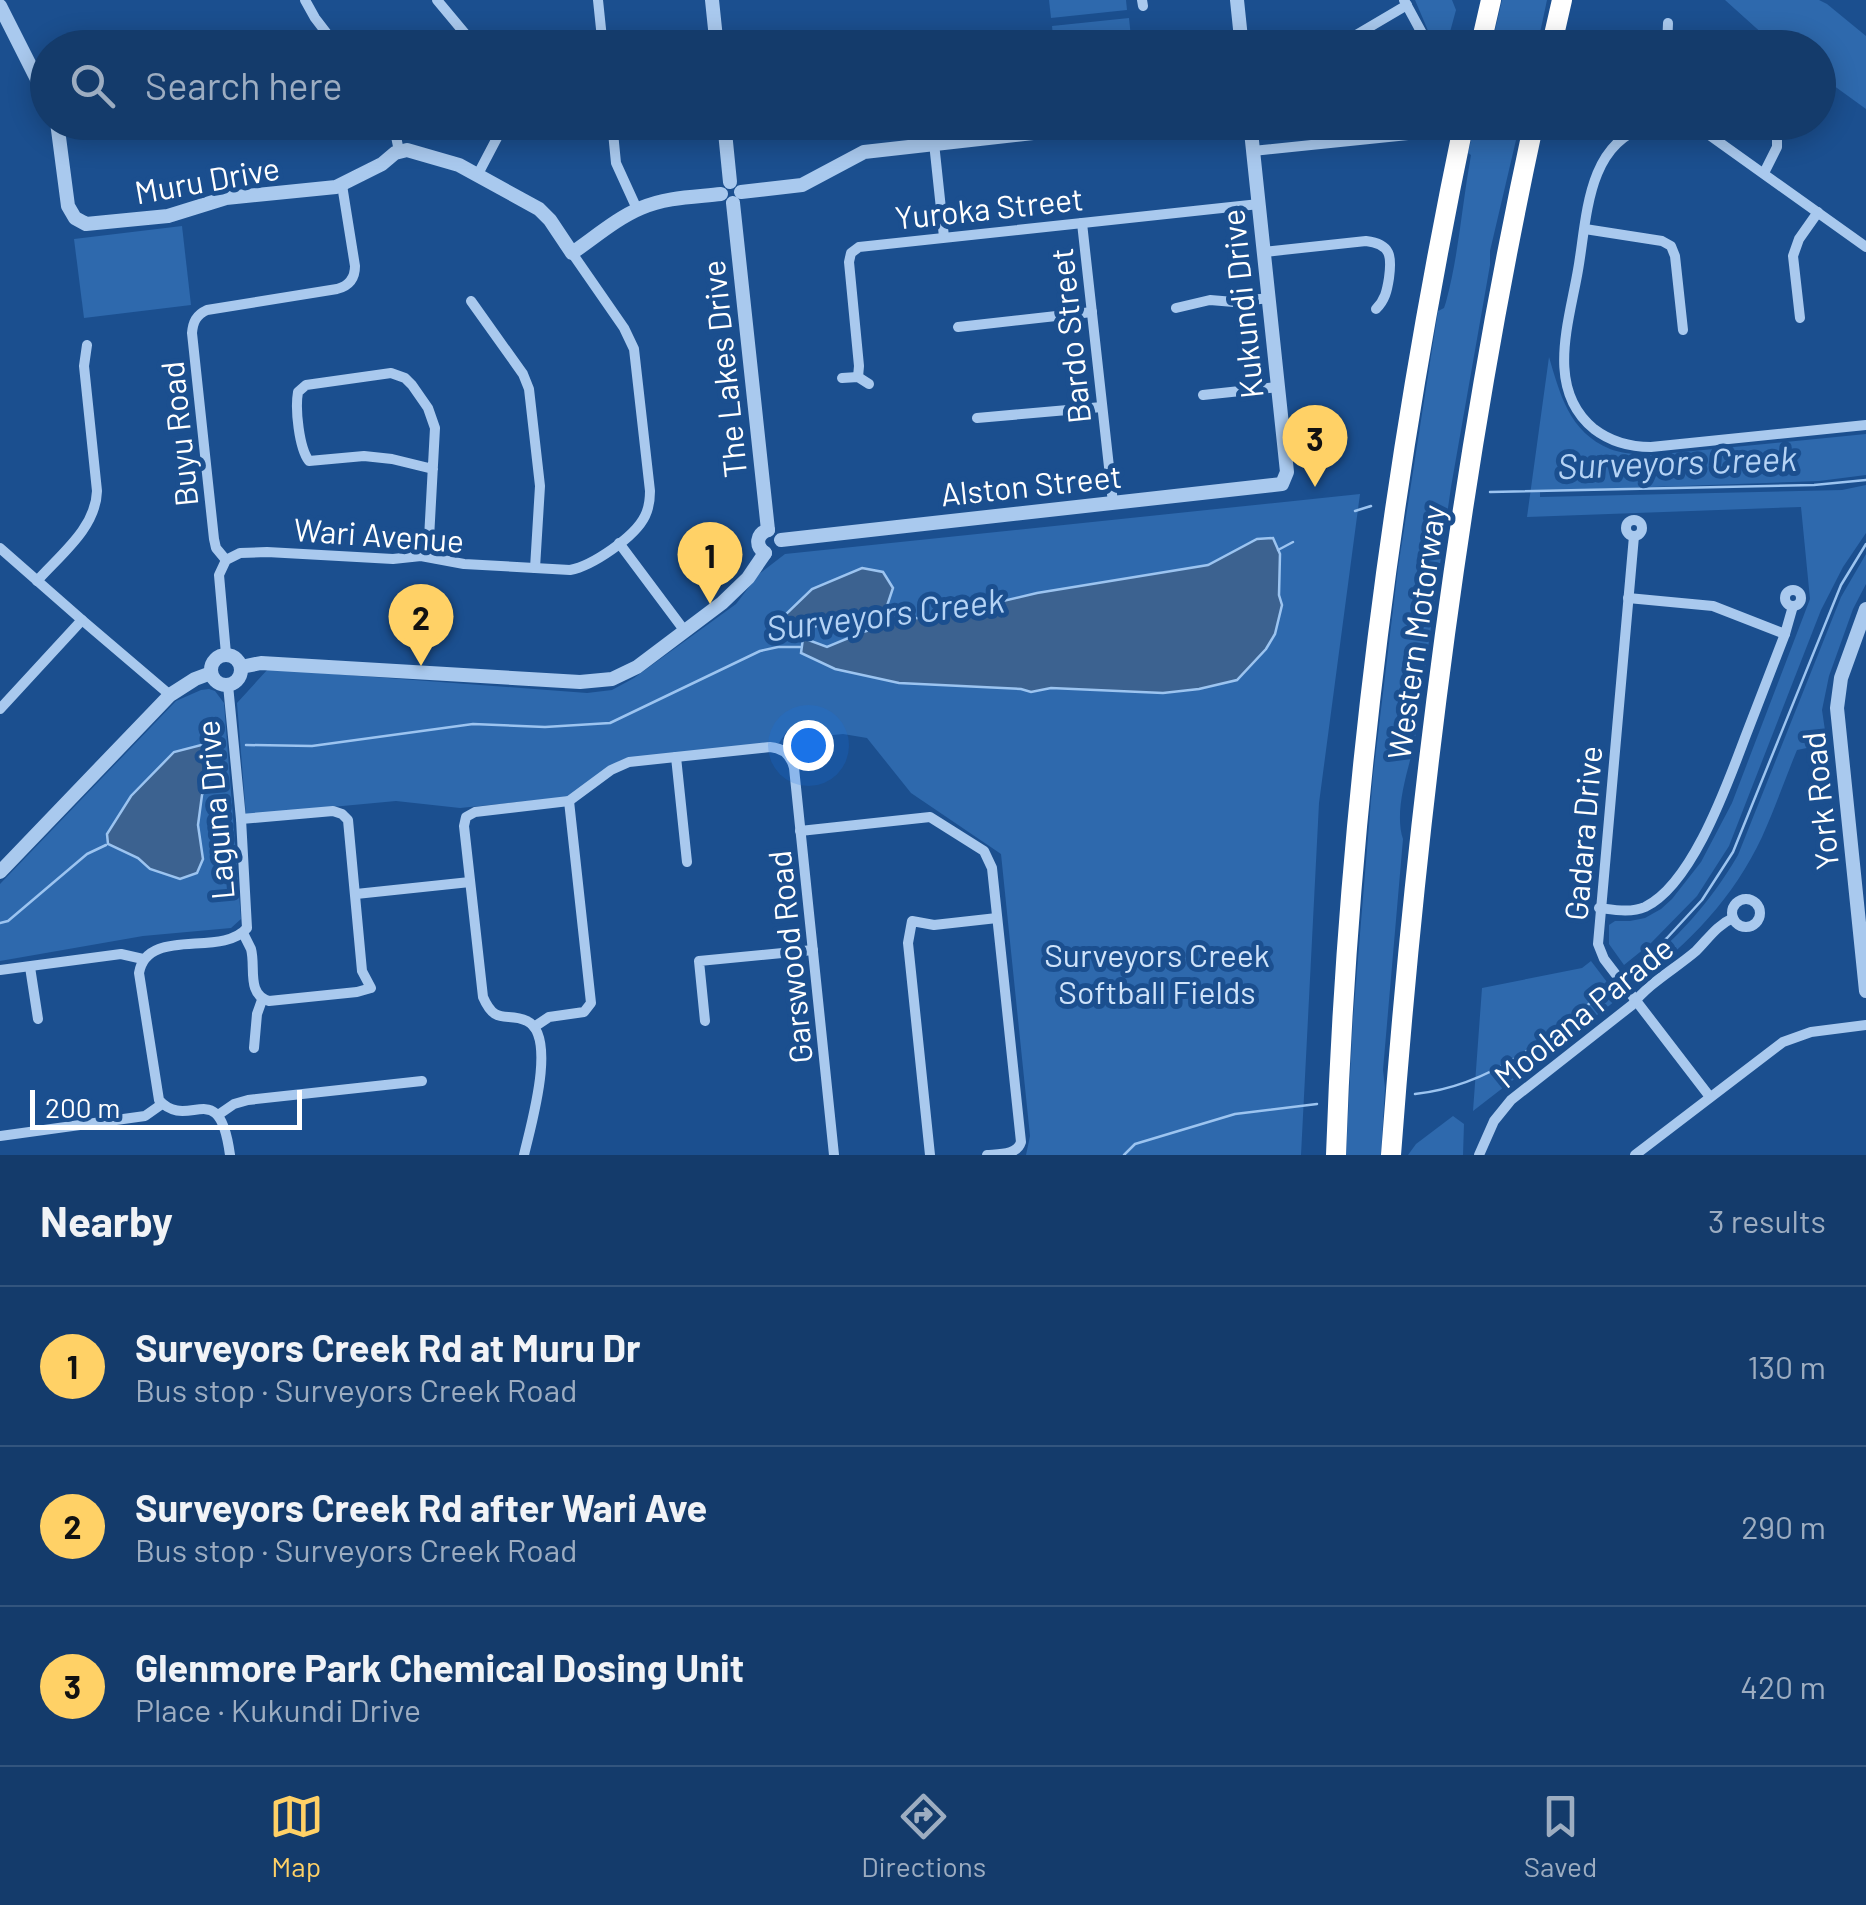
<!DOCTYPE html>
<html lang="en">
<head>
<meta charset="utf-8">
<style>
	body { margin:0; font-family:Barlow,sans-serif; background:#1d4271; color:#f1f3f6 }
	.scale { position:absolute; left:30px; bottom:25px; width:272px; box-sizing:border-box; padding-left:10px; border:5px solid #fff; border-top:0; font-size:28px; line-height:35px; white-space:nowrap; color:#fff; -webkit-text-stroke:8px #1b4f8f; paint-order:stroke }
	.you { position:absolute; left:808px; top:745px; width:35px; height:35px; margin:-25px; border:8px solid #fff; border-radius:50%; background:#1a73e8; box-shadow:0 0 0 15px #1a73e833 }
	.badge { display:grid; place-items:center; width:65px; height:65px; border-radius:50%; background:#ffd166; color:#111; font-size:32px; font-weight:700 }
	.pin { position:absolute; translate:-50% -82px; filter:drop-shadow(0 2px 5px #0008) }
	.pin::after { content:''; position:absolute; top:52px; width:35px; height:30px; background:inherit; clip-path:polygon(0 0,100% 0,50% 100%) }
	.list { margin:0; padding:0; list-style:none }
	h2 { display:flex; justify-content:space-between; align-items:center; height:130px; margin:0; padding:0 40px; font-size:42px }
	h2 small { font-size:32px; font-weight:400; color:#9dadc1 }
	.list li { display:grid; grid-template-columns:65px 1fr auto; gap:30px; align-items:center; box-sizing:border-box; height:160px; padding:0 40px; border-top:2px solid #33557e }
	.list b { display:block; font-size:38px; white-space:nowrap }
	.list p { margin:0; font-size:32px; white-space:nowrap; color:#9dadc1 }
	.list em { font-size:32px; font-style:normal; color:#9dadc1 }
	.icon { flex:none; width:55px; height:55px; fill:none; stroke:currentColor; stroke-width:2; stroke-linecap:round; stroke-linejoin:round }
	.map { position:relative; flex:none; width:1866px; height:1155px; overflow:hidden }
	.search { position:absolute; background:#143b6b; box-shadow:0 5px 25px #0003; left:30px; right:30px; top:30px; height:110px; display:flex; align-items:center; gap:25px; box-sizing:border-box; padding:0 35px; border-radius:55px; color:#9dadc1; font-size:38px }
	.sheet { height:610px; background:#143b6b }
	nav { display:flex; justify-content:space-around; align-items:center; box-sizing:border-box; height:140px; border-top:2px solid #33557e; background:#143b6b; font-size:28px; color:#9dadc1 }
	nav a { display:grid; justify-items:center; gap:5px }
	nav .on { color:#ffd166 }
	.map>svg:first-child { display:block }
	.green { fill:#2e69ad }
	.water { fill:#3c6290; stroke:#9cc4f0; stroke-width:2.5 }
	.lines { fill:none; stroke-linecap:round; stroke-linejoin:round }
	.stream { stroke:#9cc4f0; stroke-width:2.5 }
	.minor { stroke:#a9c9ee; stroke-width:10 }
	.tertiary { stroke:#a9c9ee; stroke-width:14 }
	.motorway { stroke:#fff; stroke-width:20 }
	.labels { text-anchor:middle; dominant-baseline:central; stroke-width:10; stroke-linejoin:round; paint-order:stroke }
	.street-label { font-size:32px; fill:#fff; stroke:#1b4f8f }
	.park-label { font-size:32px; fill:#cfe3fa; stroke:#1b4f8f }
	.water-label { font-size:35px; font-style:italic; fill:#b5d3f5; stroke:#1b4f8f }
</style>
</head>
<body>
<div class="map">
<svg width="1866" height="1155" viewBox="0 0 1866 1155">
	<rect width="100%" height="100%" fill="#1b4f8f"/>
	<g class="green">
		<path d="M 1049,0 L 1126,0 L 1127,10 L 1051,18 Z"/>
		<path d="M 1415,0 L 1452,0 L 1456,10 L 1447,43 L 1435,47 Z"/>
		<path d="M 1502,0 L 1547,0 L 1537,47 L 1491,47 Z"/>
		<path d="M 1725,0 L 1819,0 L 1827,4 L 1866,36 L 1866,109 L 1819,75 L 1818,48 L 1766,47 L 1765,36 Z"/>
		<path d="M 1129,18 L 1132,47 L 1054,47 L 1052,26 Z"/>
		<path d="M 1475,123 L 1520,123 L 1490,251 L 1490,265 L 1451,487 L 1414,746 C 1407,772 1394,813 1403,839 L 1383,1070 L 1385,1088 L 1381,1155 L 1346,1155 L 1353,1019 L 1373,776 L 1398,568 L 1438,311 L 1444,308 L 1446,302 C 1459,254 1462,204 1471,155 L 1468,153 Z"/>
		<path d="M 182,226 L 191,305 L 84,318 L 74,239 Z"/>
		<path d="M 1549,357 C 1560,394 1569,432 1610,449 C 1619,453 1632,453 1642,456 L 1866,434 L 1866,475 L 1819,481 L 1540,491 L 1540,497 L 1842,490 L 1866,485 L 1866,533 L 1843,567 L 1821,610 L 1729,846 L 1697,896 L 1650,944 L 1624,965 L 1609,944 L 1609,925 L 1615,921 L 1630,921 L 1645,918 L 1661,909 L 1672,899 L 1701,862 L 1732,803 L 1810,599 L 1801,507 L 1527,517 Z"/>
		<path d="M 1360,494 L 1319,803 L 1301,1155 L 1026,1155 L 1030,1136 L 1001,854 L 911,793 L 867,738 L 843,734 L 804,738 L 787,731 L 779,743 L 627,758 L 619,761 L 568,797 L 460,808 L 396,801 L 246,815 L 237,703 L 268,669 L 587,693 L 612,690 L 634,678 L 736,604 L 759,574 L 785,554 Z"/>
		<path d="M 1866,554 L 1866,584 L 1853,609 L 1829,676 L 1822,710 L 1827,744 L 1797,750 C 1785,779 1775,808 1762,837 C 1734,897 1690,943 1637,983 L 1632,976 C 1676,939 1709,905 1738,855 L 1841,597 Z"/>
		<path d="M 209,689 L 215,691 L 224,703 L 241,919 L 231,928 L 143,936 L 0,961 L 0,884 L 176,701 L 201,690 Z"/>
		<path d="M 1591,961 L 1619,998 L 1473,1111 L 1482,988 L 1582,968 Z"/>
		<path d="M 1453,1116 L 1464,1124 L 1463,1155 L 1408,1155 L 1416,1144 Z"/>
	</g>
	<g class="water">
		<path d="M 1273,538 L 1280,554 L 1279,595 L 1282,605 L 1275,634 L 1266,649 L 1237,680 L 1199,689 L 1163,693 L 1051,688 L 1031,692 L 1021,689 L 899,683 L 835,669 L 801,653 L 803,638 L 827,647 L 863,632 L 907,619 L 939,616 L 1037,593 L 1208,565 L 1257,539 Z"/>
		<path d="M 862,568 L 883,572 L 893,588 L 886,609 L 876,617 L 833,621 L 807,629 L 791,630 L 785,615 L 812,589 Z"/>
		<path d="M 205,744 L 216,747 L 218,763 L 202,795 L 198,825 L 203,859 L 197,873 L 180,879 L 150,869 L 138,858 L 108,844 L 107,834 L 131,796 L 174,752 Z"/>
	</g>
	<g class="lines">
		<g class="stream">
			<path d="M 1490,492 L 1814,485 L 1866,480"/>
			<path d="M 1355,511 L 1371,506"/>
			<path d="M 1278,550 L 1293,542"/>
			<path d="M 246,745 L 312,746 L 473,724 L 545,727 L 610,723 L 760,651 L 778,647 L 800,647"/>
			<path d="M 0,923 L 8,921 L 87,854 L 106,845"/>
			<path d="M 1627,972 L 1667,938 L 1702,900 L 1733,852 L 1841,585 L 1866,544"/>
			<path d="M 1415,1094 C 1492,1086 1553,1035 1609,987"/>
			<path d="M 1124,1155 L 1135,1144 L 1235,1114 L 1317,1104"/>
		</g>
		<g class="minor">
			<path d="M 305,0 L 315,18 L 338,48"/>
			<path d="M 437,0 L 477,48"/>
			<path d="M 598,0 L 603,48"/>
			<path d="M 1142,0 L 1143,6"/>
			<path d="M 1404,0 L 1430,48"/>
			<path d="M 1351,38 L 1407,5"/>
			<path d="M 1667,48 L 1668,23"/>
			<path d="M 393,122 L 399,151"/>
			<path d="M 612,122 L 616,163 L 637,209"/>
			<path d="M 934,143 L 944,237"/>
			<path d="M 1253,151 L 1408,135 L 1415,131 L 1420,122"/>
			<path d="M 1764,173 L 1777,147 L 1777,122"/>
			<path d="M 477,176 L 498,136 L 501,122"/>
			<path d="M 1082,223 L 1113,503"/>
			<path d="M 1585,229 L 1662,241 L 1671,246 L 1675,256 L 1683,330"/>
			<path d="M 1866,247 L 1705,132 C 1686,123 1666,120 1645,127 C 1586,145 1587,220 1578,270 C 1569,323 1545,389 1594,429 C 1611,442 1630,447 1651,447 L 1866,425"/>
			<path d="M 1264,252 L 1366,241 C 1391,244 1392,256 1389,278 C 1387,291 1385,300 1376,309"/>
			<path d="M 471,301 L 523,374 L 529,389 L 540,486 L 535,568"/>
			<path d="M 1176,308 L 1210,300 L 1234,302 L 1269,298"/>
			<path d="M 1800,318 L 1793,256 L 1799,239 L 1818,212"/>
			<path d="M 958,327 L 1092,312"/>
			<path d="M 858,377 L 859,366 L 849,262 L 851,253 L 859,247 L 1259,204"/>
			<path d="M 842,378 L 858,377 L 869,384"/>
			<path d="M 1203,395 L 1278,387"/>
			<path d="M 977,418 L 1102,407"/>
			<circle cx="1634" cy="528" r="8"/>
			<path d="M 1634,536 L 1598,944 L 1604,959 L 1710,1097"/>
			<path d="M 619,543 L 684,630"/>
			<path d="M 0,548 L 82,620 L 0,709"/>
			<path d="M 428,557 L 435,428 L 428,408 L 412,385 L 405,378 L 391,373 L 306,385 L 298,392 C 295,409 299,448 309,461 L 364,456 L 392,459 L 433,469"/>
			<path d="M 226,560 L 216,548 L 214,539 L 192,333 C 193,322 196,315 207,310 L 337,289 C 349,286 355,278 355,266 L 342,185"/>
			<path d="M 37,581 C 60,555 96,528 97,491 L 84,366 L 87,345"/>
			<circle cx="1793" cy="598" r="8"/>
			<path d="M 1628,598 L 1713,606 L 1785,634"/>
			<path d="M 82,620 L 170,695"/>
			<path d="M 226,654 L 219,575 L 226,560 L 240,553 L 267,552 L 393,559 L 421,556 L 464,564 L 570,570 C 592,566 635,537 645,516 C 649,508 650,500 650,491 L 634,349 L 624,328 L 572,253"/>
			<path d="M 228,685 L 241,819 L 247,928 C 222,958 147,926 139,973 L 159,1100 C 189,1133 219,1073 230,1155"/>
			<path d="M 676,757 L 687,862"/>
			<path d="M 241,819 L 333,811 L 342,814 L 348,820 L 362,971 L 371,988 L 357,992 L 269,1001 C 246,994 256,967 251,949 C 250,947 244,935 243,933"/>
			<path d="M 800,831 L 930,817 L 984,851 L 992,868 L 1021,1142 C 1017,1155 1000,1154 987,1155"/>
			<path d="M 356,894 L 470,882"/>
			<circle cx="1746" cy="913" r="14"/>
			<path d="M 1599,908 C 1615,910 1631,913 1645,907 C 1693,884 1728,782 1746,735 C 1759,701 1772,668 1785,634 L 1793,606"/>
			<path d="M 30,967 L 38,1019"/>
			<path d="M 0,970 L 121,954 L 143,959"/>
			<path d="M 705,1021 L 699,961 L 813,950"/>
			<path d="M 534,1027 L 549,1017 L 584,1012 L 591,1003 L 569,801"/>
			<path d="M 254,1048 L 257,1014 L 262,1000"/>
			<path d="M 218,1115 L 234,1104 L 248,1100 L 422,1081"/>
			<path d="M 0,1136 L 145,1116 L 162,1104"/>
			<path d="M 524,1155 C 530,1128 558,1036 527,1021 C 507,1011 496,1027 483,997 L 464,826 L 466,817 L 475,812 L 569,801 L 611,770 L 629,762 L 770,747 C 783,748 791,755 794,768 L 834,1155"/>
			<path d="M 930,1155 L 908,943 L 912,921 L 934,925 L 997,918"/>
			<path d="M 1479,1155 L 1494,1121 L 1511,1100 L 1632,1005 C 1649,983 1675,969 1696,951 C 1708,939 1717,925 1733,918"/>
			<path d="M 1635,1155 L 1783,1042 L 1811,1032 L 1866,1025"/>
		</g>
		<g class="tertiary">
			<path d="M 712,0 L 717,48"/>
			<path d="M 1237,0 L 1242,48"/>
			<path d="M 0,6 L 48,101"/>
			<path d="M 57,122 L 68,206 L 75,218 L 86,224 L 168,216 L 226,198 L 336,187 L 382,164 L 395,153 L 407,150 L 459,165 L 539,209 L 550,220 L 572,253 C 594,238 617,218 641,208 C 666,197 694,197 721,194"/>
			<path d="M 724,122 L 730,182"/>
			<path d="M 741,192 L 802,185 L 864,152 L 1132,122"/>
			<path d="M 733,203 L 768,530"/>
			<path d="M 781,540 L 1282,484 L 1287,472 L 1250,122"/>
			<path d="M 765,553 C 755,546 756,534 768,530"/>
			<path d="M 1866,609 L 1841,678 L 1837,708 L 1866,991"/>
			<circle cx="226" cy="670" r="15"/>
			<path d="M 241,667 L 261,663 L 580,682 L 612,679 L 637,667 L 722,603 L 748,578 L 765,553"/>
			<path d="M 0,872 L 170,695 L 195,679 L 211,673"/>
		</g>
		<g class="motorway">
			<path d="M 1480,48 L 1491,0"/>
			<path d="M 1551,48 L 1562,0"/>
			<path d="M 1336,1155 C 1348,808 1393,462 1464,122"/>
			<path d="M 1391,1155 C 1417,808 1460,463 1534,122"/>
		</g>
	</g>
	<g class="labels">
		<g class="street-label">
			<text transform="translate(207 179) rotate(-10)">Muru Drive</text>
			<text transform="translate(989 207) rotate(-6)">Yuroka Street</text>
			<text transform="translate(1241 304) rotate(-96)">Kukundi Drive</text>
			<text transform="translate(1069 336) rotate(-96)">Bardo Street</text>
			<text transform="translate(723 369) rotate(-96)">The Lakes Drive</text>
			<text transform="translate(178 434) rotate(-96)">Buyu Road</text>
			<text transform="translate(1031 484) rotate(-6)">Alston Street</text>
			<text transform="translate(379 534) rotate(4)">Wari Avenue</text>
			<text transform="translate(1415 632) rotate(-82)">Western Motorway</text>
			<text transform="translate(1819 801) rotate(-96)">York Road</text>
			<text transform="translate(214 810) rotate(-95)">Laguna Drive</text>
			<text transform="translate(1582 833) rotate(-85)">Gadara Drive</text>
			<text transform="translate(789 957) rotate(-96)">Garswood Road</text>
			<text transform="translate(1583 1011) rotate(-39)">Moolana Parade</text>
		</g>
		<g class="park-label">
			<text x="1157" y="954">Surveyors Creek<tspan x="1157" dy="37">Softball Fields</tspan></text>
		</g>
		<g class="water-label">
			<text transform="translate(1677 461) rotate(-2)">Surveyors Creek</text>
			<text transform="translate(885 613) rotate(-7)">Surveyors Creek</text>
		</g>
	</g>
</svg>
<div class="scale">200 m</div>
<div class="you"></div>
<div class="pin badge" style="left:710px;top:604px">1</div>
<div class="pin badge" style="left:421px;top:666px">2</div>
<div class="pin badge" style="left:1315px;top:487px">3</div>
<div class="search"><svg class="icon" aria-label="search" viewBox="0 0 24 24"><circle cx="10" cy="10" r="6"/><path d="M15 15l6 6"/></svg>Search here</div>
</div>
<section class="sheet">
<h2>Nearby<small>3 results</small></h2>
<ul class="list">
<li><span class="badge">1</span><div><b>Surveyors Creek Rd at Muru Dr</b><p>Bus stop · Surveyors Creek Road</p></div><em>130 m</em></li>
<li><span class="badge">2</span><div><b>Surveyors Creek Rd after Wari Ave</b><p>Bus stop · Surveyors Creek Road</p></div><em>290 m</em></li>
<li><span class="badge">3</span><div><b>Glenmore Park Chemical Dosing Unit</b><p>Place · Kukundi Drive</p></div><em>420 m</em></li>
</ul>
</section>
<nav>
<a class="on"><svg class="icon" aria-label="map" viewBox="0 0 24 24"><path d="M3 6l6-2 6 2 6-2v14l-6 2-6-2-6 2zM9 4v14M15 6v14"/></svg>Map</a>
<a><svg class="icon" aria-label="directions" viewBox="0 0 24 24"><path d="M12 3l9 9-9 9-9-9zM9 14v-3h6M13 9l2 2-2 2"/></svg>Directions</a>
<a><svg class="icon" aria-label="saved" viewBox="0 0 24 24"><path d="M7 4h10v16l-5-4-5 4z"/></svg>Saved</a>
</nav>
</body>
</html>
